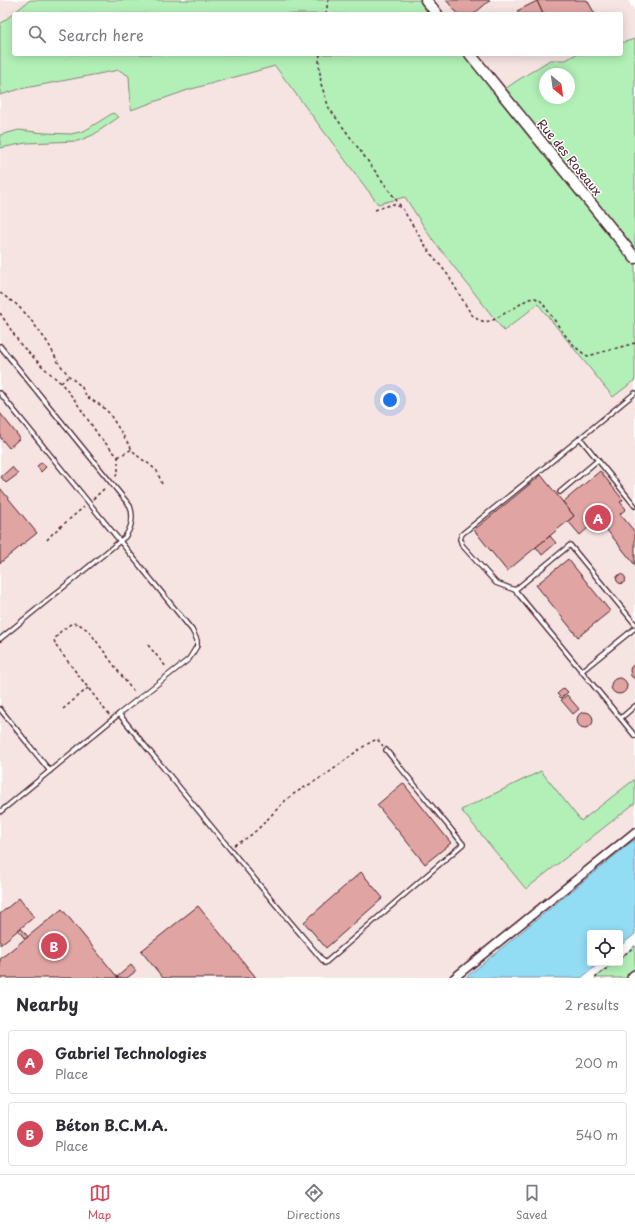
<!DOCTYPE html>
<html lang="en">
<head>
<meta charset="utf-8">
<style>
	body { margin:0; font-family:"Playpen Sans",sans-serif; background:#f2f2f3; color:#2b2b33 }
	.controls { position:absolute; right:12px; bottom:12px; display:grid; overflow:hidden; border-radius:4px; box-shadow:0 2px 10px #0003 }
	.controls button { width:36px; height:36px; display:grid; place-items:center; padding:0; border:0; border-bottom:1px solid #e1e1e2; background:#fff; color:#2b2b33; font:20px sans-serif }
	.compass { position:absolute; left:539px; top:68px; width:36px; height:36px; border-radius:50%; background:#fff; box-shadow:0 2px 10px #0003; rotate:151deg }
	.you { position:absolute; left:390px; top:400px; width:14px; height:14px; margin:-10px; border:3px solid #fff; border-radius:50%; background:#1a73e8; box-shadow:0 0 0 6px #1a73e833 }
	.badge { display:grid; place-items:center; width:26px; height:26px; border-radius:50%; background:#d1495b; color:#fff; font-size:13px; font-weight:700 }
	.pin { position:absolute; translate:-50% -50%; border:2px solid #fff; box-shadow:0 1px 4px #0006 }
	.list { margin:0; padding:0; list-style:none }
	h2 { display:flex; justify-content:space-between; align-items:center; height:52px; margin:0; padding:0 16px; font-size:17px }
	h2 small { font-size:13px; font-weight:400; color:#7c7c81 }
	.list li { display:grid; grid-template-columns:26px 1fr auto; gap:12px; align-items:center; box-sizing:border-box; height:64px; margin:0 8px 8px; padding:0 8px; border:1px solid #e1e1e2; border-radius:4px }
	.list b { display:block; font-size:15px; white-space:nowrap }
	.list p { margin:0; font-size:13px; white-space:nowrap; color:#7c7c81 }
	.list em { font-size:13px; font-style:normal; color:#7c7c81 }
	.icon { flex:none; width:22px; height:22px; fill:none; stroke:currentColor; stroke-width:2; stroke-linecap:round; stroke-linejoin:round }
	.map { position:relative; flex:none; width:635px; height:978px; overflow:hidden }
	.search { position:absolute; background:#fff; box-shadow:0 2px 10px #0003; left:12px; right:12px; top:12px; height:44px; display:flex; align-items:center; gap:10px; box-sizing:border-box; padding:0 14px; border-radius:4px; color:#7c7c81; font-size:15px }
	.sheet { height:196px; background:#fff }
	nav { display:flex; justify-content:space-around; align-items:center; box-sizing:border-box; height:56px; border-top:1px solid #e1e1e2; background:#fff; font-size:11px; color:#7c7c81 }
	nav a { display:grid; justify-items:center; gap:2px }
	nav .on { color:#d1495b }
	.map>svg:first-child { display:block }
	.built { fill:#f6e4e3; fill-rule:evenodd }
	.green { fill:#b2f0b7; stroke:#7e8871; fill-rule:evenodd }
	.water { fill:#92dcf4; stroke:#7590a4 }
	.building { fill:#e0a5a2; stroke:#4a1f2b }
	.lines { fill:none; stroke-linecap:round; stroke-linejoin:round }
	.lane-casing { stroke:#4a1f2b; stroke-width:6 }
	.street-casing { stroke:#4a1f2b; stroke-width:10 }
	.secondary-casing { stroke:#4a1f2b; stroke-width:13 }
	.primary-casing { stroke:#4a1f2b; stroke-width:14 }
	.path { stroke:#4a1f2b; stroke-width:1.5; stroke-dasharray:3 3; stroke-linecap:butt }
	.lane { stroke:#fff; stroke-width:3.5 }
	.street { stroke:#fff; stroke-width:7 }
	.secondary { stroke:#fff; stroke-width:10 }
	.primary { stroke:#fff; stroke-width:11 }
	.labels { text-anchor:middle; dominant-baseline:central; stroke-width:3; stroke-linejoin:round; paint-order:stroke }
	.street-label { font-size:12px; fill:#4a1f2b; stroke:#fff }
</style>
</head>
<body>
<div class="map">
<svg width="635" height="978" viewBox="0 0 635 978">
	<rect width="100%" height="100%" fill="#fff"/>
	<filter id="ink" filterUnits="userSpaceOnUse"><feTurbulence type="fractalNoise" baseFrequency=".025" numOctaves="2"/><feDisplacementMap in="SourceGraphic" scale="8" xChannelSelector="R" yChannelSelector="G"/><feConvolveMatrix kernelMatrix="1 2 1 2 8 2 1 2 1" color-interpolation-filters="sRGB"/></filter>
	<g filter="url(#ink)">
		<path class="built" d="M 0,0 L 628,0 L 635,12 L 635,838 L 463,978 L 0,978 ZM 14,14 L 621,14 L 621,54 L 14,54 ZM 545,74 L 569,74 L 569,98 L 545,98 Z"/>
		<g class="green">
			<path d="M 30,0 L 426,0 L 437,14 L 14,14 L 14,54 L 470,54 L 501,92 L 515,82 L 550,60 L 566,60 L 576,54 L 621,54 L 621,43 L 635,39 L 635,380 L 613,397 L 538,304 L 504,331 L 430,236 L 405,197 L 378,204 L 275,66 L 188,90 L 131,110 L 129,76 L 119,70 L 20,89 L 0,95 L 0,24 ZM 545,74 L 569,74 L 569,98 L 545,98 Z"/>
			<path d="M 113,113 L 119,117 L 93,135 L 78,141 L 26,143 L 0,148 L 0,135 L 19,130 L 45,133 L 71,134 L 84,131 Z"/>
			<path d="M 541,771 L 581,821 L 635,779 L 635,803 L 526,889 L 461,810 Z"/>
			<path d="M 635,946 L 635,978 L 595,978 L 613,963 L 620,963 L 620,958 Z"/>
		</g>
		<path class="water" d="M 635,839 L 635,934 L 620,946 L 620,933 L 590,933 L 590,963 L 600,963 L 581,978 L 465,978 Z"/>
		<g class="building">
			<path d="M 446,0 L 490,0 L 474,14 L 458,14 Z"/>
			<path d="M 539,0 L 587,0 L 595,14 L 543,14 L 537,1 Z"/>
			<path d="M 537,1 L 543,14 L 519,14 L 517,11 Z"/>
			<path d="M 0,413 L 20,438 L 9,448 L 0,437 Z"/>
			<path d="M 42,462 L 46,467 L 41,472 L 37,466 Z"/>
			<path d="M 12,467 L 18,474 L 6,483 L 1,477 Z"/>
			<path d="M 600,471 L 623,500 L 620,502 L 626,509 L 620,514 L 635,532 L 635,565 L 598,519 L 580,535 L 568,521 L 574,516 L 563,502 Z"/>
			<path d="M 541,475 L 574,516 L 507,571 L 474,530 Z"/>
			<path d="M 0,488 L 37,533 L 0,563 Z"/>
			<path d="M 550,536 L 556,543 L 542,555 L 536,547 Z"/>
			<path d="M 568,559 L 610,611 L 578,637 L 536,585 Z"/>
			<circle cx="621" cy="579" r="4.5"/>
			<path d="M 635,664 L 635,679 L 631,676 L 630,670 L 631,667 Z"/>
			<circle cx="619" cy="686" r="8"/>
			<path d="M 564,688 L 568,692 L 561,698 L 557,694 Z"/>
			<path d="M 567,695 L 579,709 L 573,714 L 561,700 Z"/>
			<circle cx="585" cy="720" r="8"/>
			<path d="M 403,783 L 451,843 L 425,864 L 377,805 Z"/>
			<path d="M 361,872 L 383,898 L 326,948 L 304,922 Z"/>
			<path d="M 19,898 L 34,917 L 0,945 L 0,914 Z"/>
			<path d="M 198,906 L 254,975 L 256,978 L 163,978 L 141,951 Z"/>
			<path d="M 62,909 L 118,978 L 0,978 L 0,959 Z"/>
			<path d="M 21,928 L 28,937 L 25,939 L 18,930 Z"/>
			<path d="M 131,965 L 136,971 L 127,978 L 118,978 L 117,977 Z"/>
		</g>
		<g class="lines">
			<g class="lane-casing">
				<g id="lane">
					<path d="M 0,346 L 130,506 C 134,517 132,527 125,537 L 0,639"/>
					<path d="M 0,393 L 192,630 L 197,640 L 197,646 L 189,659 L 119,714 L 0,812"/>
					<path d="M 580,438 L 635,506"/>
					<path d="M 560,492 L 598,460"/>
					<path d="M 515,590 L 496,583 L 462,545 L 460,539 L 462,534 L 524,484 L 635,393"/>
					<path d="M 635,624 L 570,545 L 515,590 L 635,736"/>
					<path d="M 582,671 L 635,628"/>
					<path d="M 0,709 L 50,771"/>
					<path d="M 119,714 L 276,905 L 325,963 L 463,844 L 386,750"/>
					<path d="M 621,718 L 635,706"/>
				</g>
			</g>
			<g class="street-casing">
				<path id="street" d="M 454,978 L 635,832"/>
			</g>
			<g class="secondary-casing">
				<g id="secondary">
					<path d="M 426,0 L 437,14"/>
					<path d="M 470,54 L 635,258"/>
				</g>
			</g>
			<g class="primary-casing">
				<path id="primary" d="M 633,978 L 635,976"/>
			</g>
			<g class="path">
				<path d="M 326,14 L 328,0"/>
				<path d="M 320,54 L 319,62 L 321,84 L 329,108 L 402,208 L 428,250 L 448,275 L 471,314 L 477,319 L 485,322 L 493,320 L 516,307 L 528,299 L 535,298 L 540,300 C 553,316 570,348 588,356 L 635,343"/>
				<path d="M 375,210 L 393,204 L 402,208"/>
				<path d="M 0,293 L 16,304 L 28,316 L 48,343 L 58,362 L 69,376 L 81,386 L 87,397 L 102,406 L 109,413 L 133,451 L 140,458 L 149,464 L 157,471 L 162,484"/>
				<path d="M 0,313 L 21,345 L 43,367 L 61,383 L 74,399 L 99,436 L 118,457 L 118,470 L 115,479"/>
				<path d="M 61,383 L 69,376"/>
				<path d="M 118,457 L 132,449"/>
				<path d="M 93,499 L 106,487"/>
				<path d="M 47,540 L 53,533 L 84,507"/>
				<path d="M 148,645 L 167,668"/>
				<path d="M 63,709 L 88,688"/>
				<path d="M 109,715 L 56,646 L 54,640 L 61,631 L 72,623 L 79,624 L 89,631 L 135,694"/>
				<path d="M 234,845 C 256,836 270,815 287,799 C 301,788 317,781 331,771 C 346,760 360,747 377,739 L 383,746"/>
				<path d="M 620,958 L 635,946"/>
				<path d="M 595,978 L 613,963"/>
			</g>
			<use href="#lane" class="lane"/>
			<use href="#street" class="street"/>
			<use href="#secondary" class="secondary"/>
			<use href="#primary" class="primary"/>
		</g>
	</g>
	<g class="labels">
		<g class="street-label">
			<text transform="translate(570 157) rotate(51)">Rue des Roseaux</text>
		</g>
	</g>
</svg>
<div class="controls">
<button><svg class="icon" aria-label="locate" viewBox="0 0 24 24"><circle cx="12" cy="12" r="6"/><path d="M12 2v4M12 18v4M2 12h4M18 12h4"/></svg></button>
</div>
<svg class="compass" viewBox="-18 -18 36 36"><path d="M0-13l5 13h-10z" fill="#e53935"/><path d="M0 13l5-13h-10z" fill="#7c7c81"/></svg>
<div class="you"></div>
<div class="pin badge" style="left:598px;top:518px">A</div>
<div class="pin badge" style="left:54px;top:946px">B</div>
<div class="search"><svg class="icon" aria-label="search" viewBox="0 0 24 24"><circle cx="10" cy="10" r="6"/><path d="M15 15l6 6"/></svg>Search here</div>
</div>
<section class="sheet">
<h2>Nearby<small>2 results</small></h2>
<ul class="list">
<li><span class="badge">A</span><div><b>Gabriel Technologies</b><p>Place</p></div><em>200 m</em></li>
<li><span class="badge">B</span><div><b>Béton B.C.M.A.</b><p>Place</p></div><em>540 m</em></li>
</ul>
</section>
<nav>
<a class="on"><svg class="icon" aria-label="map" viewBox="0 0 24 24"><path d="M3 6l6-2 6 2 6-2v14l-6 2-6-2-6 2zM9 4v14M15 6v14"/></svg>Map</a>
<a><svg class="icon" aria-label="directions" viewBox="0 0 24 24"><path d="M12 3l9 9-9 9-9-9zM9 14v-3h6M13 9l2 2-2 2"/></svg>Directions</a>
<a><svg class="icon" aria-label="saved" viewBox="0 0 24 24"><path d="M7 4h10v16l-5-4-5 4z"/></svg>Saved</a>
</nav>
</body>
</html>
